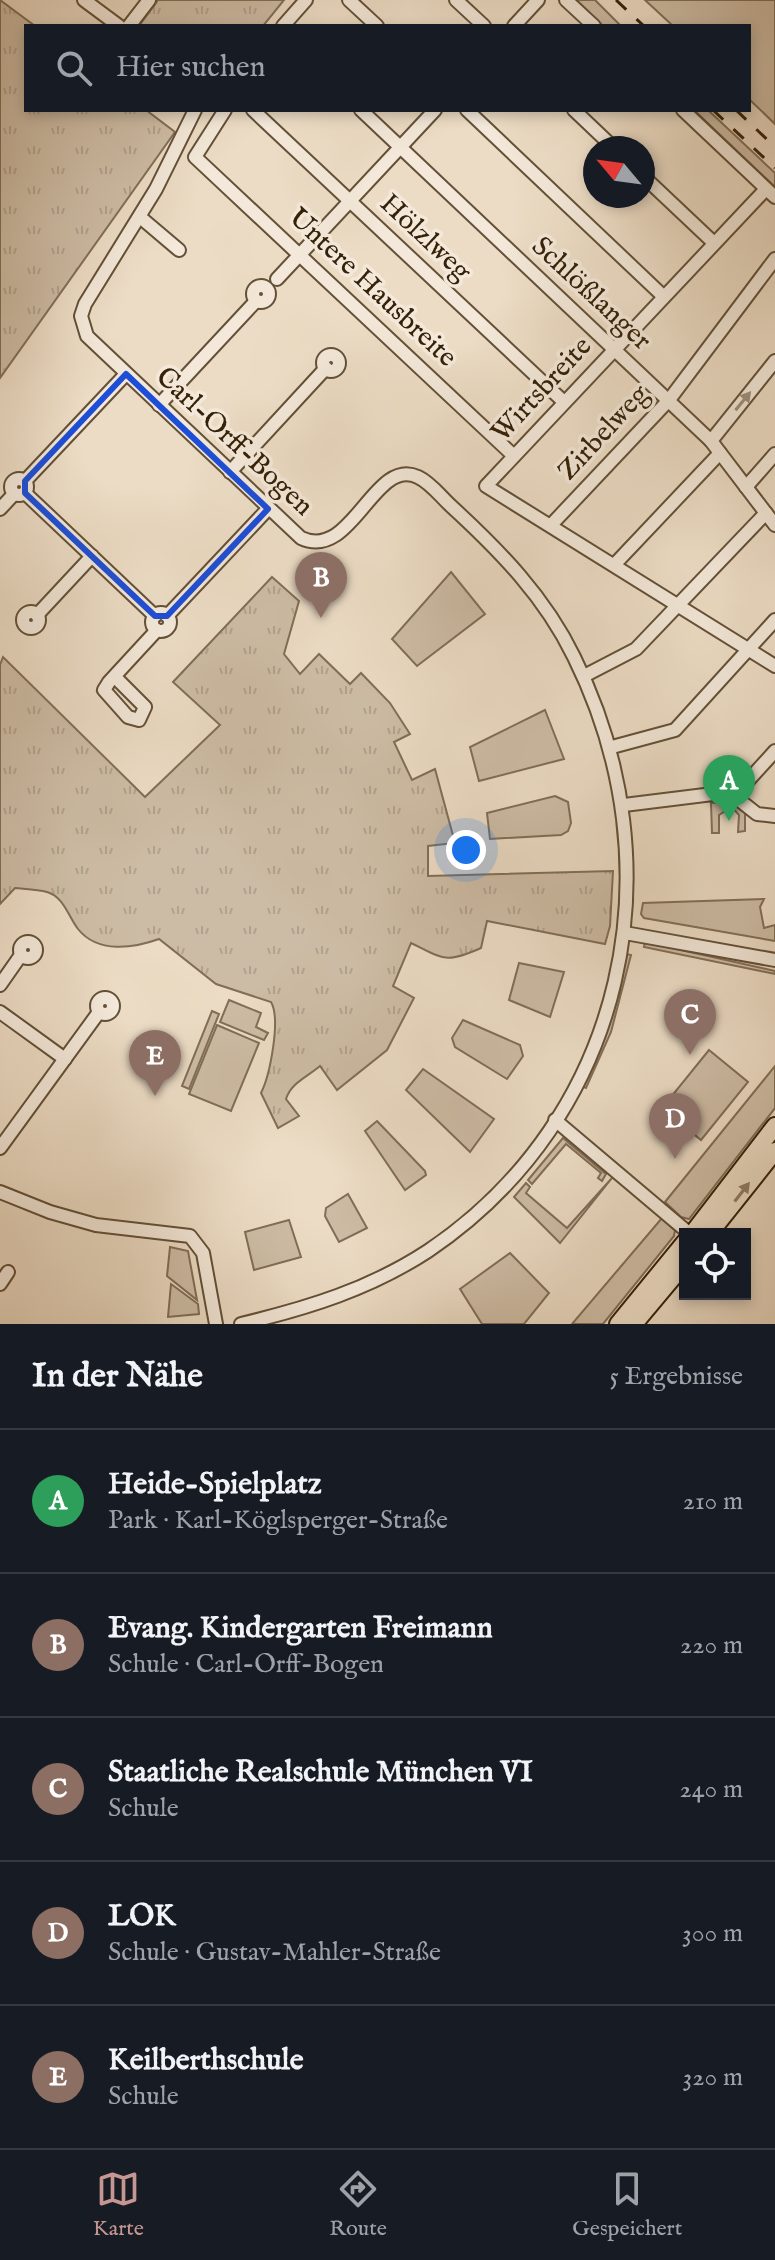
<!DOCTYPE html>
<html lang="de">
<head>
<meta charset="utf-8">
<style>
	body { margin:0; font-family:"IM FELL English",serif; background:#242831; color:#f1f3f6 }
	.controls { position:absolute; right:24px; bottom:24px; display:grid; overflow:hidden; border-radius:0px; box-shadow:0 4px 12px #0003 }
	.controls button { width:72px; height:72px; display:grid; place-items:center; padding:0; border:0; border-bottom:2px solid #363941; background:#171b24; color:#f1f3f6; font:40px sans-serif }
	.compass { position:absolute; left:583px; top:136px; width:72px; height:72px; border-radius:50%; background:#171b24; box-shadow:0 4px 12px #0003; rotate:299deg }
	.you { position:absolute; left:466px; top:850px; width:28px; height:28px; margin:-20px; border:6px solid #fff; border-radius:50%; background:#1a73e8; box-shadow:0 0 0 12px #1a73e833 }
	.badge { display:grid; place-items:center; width:52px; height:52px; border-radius:50%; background:#c59692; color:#fff; font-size:26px; font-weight:700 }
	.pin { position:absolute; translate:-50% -66px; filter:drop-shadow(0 2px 4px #0008) }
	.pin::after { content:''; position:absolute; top:42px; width:28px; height:24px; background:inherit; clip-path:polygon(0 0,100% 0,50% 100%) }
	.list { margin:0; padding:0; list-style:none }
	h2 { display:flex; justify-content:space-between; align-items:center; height:104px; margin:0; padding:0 32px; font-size:34px }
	h2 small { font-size:26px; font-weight:400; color:#9ea1a6 }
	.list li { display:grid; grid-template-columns:52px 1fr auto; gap:24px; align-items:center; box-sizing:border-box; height:144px; padding:0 32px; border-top:2px solid #363941 }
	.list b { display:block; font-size:30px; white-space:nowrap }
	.list p { margin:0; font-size:26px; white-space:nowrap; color:#9ea1a6 }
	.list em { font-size:26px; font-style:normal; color:#9ea1a6 }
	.icon { flex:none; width:44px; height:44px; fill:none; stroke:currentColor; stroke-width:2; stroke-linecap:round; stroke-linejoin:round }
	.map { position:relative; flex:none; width:775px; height:1324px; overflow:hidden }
	.search { position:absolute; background:#171b24; box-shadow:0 4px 12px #0003; left:24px; right:24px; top:24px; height:88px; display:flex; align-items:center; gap:20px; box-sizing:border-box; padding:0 28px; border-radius:0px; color:#9ea1a6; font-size:30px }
	.sheet { height:824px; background:#171b24 }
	nav { display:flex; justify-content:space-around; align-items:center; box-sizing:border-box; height:112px; border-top:2px solid #363941; background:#171b24; font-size:22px; color:#9ea1a6 }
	nav a { display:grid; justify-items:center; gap:4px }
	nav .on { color:#c59692 }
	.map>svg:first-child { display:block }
	.green { fill:#cdbca5; stroke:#816e56; stroke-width:2 }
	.park { fill:url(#park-tufts); stroke:#816e56; stroke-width:2 }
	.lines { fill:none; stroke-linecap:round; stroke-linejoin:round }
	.minor-casing { stroke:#635037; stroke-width:16 }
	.major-casing { stroke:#352108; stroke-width:20 }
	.minor { stroke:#f3e8d9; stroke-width:12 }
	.major { stroke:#ecdcc5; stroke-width:16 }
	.rail { stroke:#352108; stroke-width:3; stroke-dasharray:14 14; stroke-linecap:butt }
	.oneway { fill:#9e8e7b }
	.oneway2 { fill:#907e66 }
	.marked { fill:none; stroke:#1d4ed8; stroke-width:6; stroke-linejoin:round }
	.labels { text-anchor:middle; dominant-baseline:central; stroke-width:7; stroke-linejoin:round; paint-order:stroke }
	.street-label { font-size:28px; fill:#352108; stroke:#f3e8d9 }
</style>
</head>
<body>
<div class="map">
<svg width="775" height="1324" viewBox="0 0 775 1324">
	<defs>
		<pattern id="park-tufts" width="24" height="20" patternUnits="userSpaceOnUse" patternTransform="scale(2)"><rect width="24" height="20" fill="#cdbca5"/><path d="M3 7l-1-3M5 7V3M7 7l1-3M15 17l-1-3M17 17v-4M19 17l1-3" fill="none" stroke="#b1a18d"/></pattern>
	</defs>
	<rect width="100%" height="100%" fill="#ecdcc5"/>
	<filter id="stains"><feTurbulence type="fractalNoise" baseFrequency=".0025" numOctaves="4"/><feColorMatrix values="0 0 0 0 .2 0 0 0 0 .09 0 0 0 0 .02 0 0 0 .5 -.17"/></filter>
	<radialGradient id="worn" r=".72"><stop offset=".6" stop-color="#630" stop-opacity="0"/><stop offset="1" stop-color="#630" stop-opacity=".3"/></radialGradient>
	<g class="green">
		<path d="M 576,0 L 595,0 L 621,26 L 603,26 Z"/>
		<path d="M 645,0 L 775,0 L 775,124 L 749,99 L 749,26 L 673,26 Z"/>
		<path d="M 694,110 L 708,110 L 775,173 L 775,187 Z"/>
		<path d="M 451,572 L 485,614 L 417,666 L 392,639 Z"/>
		<path d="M 545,710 L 564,759 L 479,781 L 470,747 Z"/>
		<path d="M 555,796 L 568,802 L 571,823 L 568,831 L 561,835 L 490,839 L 487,813 Z"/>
		<path d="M 731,801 L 745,812 L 745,831 L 738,832 L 739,815 L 732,807 L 719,815 L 719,833 L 712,833 L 711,803 Z"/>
		<path d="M 764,899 L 760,907 L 764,928 L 775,925 L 775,941 L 644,918 L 641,914 L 643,903 Z"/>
		<path d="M 645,942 L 775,971 L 775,974 L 644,947 Z"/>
		<path d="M 626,954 L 631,955 L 611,1032 L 586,1088 L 581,1086 L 586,1081 L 619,994 Z"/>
		<path d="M 519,963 L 564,972 L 550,1017 L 509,1000 Z"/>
		<path d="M 229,1000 L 261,1013 L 256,1027 L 268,1033 L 264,1040 L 220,1022 Z"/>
		<path d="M 212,1011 L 219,1014 L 189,1089 L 182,1086 Z"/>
		<path d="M 463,1020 L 520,1045 L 523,1056 L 507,1079 L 455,1047 L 452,1038 Z"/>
		<path d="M 217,1025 L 259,1043 L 231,1111 L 189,1094 Z"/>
		<path d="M 709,1050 L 748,1082 L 701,1140 L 662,1108 Z"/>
		<path d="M 775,1066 L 775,1108 L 689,1219 L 681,1217 L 665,1202 Z"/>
		<path d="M 423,1069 L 494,1119 L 470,1152 L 406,1090 Z"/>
		<path d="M 377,1121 L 425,1171 L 426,1175 L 405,1190 L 365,1131 Z"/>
		<path d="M 563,1138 L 606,1174 L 602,1181 L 598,1178 L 601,1173 L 566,1144 L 532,1184 L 528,1180 Z"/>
		<path d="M 612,1178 L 560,1243 L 514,1197 L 526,1183 L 530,1187 L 526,1193 L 567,1228 Z"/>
		<path d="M 348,1194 L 367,1228 L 339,1242 L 325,1216 L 326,1208 Z"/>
		<path d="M 662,1218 L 675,1230 L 674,1236 L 603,1324 L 572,1324 Z"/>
		<path d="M 289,1220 L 301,1257 L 254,1270 L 245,1232 Z"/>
		<path d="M 170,1247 L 188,1251 L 197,1300 L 167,1276 Z"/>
		<path d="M 510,1253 L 549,1293 L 524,1324 L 482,1324 L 460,1289 Z"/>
		<path d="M 171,1284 L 198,1304 L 199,1314 L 168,1317 Z"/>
	</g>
	<g class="park">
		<path d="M 0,0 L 35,26 L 26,26 L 26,110 L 146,110 L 175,132 L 0,378 Z"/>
		<path d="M 158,0 L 284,0 L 263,26 L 139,26 Z"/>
		<path d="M 272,577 L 299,601 L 284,654 L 300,674 L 319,654 L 350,684 L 361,673 L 390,703 L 410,734 L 394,742 L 412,780 L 435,769 L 455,843 L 428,846 L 428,876 L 613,871 L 610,926 L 605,944 L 487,921 L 481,948 C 445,964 444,959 411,943 L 393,986 L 414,998 L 387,1050 L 337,1090 L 320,1066 C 307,1077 291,1083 286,1099 L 299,1116 L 278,1128 L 261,1093 C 270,1075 281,1019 271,1002 L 216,984 L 159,939 C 134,948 98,954 78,929 C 68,916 64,897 47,892 C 37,889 25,889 15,888 L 0,904 L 0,665 L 3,657 L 145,797 L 220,725 L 173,682 Z"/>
	</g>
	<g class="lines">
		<g class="minor-casing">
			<g id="minor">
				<path d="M 84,0 L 119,26"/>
				<path d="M 349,0 L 377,26"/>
				<path d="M 456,0 L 484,26"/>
				<path d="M 566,0 L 594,26"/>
				<path d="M 129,26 L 149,0"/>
				<path d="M 283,26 L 306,0"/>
				<path d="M 514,26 L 538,0"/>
				<path d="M 195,110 L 156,189 L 85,304 L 81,316 L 87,336 L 301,538 C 352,562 374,456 418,477 C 431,483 441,497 451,506 C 500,551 545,597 574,657 C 678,866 627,1117 428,1251 C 370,1289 308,1308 241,1324"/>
				<path d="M 225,110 L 195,157 L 514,456"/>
				<path d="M 253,110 L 564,402"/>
				<path d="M 361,110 L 711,441 L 775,525"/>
				<path d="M 467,110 L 663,296"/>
				<path d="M 574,110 L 614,148"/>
				<path d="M 683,110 L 775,197"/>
				<path d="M 643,176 L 714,243"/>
				<path d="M 766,189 L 486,486 L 775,666"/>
				<path d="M 140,217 L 179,250"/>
				<path d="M 277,279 L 435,110"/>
				<circle cx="261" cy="294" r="8"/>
				<circle cx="331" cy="363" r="8"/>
				<path d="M 159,405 L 256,301"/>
				<path d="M 711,441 L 775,361"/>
				<path d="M 230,472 L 326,368"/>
				<circle cx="19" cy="487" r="8"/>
				<path d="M 25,481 L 126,374"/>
				<path d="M 746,487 L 775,454"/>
				<path d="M 25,493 L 155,616"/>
				<path d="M 0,509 L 14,494"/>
				<path d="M 552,524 L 669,400 L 775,259"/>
				<path d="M 615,564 L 720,453"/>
				<circle cx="31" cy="620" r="8"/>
				<circle cx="161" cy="622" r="9"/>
				<path d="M 37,615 L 92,556"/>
				<path d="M 167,616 L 268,509"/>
				<path d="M 584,676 L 636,649 L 766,513"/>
				<path d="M 115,677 L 145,707 L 139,720 L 128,717 L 104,690 L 109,682 L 157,630"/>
				<path d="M 612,747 L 675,730 L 775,620"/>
				<path d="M 735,795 L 775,751"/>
				<path d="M 624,805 L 729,792 L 757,814 L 775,816"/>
				<path d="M 625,933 L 775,960"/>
				<circle cx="28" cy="950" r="8"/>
				<path d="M 0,985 L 21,955"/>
				<circle cx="105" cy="1006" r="8"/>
				<path d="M 0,1012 L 65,1059"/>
				<path d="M 555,1120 L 690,1234"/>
				<path d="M 0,1148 L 99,1012"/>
				<path d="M 0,1192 L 50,1212 L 96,1225 L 190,1236 L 203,1253 L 216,1324"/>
				<path d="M 0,1284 L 8,1272"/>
			</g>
		</g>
		<g class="major-casing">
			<g id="major">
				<path d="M 692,1234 L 775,1126"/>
				<path d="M 709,1234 L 775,1151"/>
				<path d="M 618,1324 L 685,1242"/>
				<path d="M 634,1324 L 685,1263"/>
			</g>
		</g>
		<use href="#minor" class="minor"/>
		<use href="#major" class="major"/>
		<g class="rail">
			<path d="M 616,0 L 644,26"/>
			<path d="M 713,110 L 775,168"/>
			<path d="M 736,110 L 775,147"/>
		</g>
	</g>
	<defs><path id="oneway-solid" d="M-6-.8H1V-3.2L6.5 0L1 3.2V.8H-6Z" transform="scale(2)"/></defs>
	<use class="oneway" href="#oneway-solid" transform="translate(743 401) rotate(-51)"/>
	<use class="oneway2" href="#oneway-solid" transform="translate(742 1192) rotate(-52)"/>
	<path class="marked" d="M 126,374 L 268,509 L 167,616 L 155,616 L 25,493 L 25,481 Z"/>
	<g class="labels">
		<g class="street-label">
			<text transform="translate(425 238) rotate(43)">Hölzlweg</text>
			<text transform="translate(372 288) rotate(43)">Untere Hausbreite</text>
			<text transform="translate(591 294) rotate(43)">Schlößlanger</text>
			<text transform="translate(542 390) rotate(-47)">Wirtsbreite</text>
			<text transform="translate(604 433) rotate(-47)">Zirbelweg</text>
			<text transform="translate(234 442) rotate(43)">Carl-Orff-Bogen</text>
		</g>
	</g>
	<rect width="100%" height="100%" filter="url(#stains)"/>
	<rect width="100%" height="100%" fill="url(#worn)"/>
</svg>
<div class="controls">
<button><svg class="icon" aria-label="locate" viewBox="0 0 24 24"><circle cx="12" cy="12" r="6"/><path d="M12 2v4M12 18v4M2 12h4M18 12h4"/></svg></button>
</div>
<svg class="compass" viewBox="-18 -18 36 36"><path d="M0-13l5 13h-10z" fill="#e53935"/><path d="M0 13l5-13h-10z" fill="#9ea1a6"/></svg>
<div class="you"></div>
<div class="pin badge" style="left:729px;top:821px;background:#2e9e5b">A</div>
<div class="pin badge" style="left:321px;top:618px;background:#8d6e63">B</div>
<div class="pin badge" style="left:690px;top:1055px;background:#8d6e63">C</div>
<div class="pin badge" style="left:675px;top:1159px;background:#8d6e63">D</div>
<div class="pin badge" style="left:155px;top:1096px;background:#8d6e63">E</div>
<div class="search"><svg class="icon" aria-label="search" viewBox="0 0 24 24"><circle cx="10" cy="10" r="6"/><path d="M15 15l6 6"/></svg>Hier suchen</div>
</div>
<section class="sheet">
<h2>In der Nähe<small>5 Ergebnisse</small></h2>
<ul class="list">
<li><span class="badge" style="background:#2e9e5b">A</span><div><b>Heide-Spielplatz</b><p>Park · Karl-Köglsperger-Straße</p></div><em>210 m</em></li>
<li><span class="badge" style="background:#8d6e63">B</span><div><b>Evang. Kindergarten Freimann</b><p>Schule · Carl-Orff-Bogen</p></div><em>220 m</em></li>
<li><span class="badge" style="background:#8d6e63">C</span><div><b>Staatliche Realschule München VI</b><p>Schule</p></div><em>240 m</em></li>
<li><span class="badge" style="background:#8d6e63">D</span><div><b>LOK</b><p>Schule · Gustav-Mahler-Straße</p></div><em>300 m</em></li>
<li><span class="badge" style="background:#8d6e63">E</span><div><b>Keilberthschule</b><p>Schule</p></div><em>320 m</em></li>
</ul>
</section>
<nav>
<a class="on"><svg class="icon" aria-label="map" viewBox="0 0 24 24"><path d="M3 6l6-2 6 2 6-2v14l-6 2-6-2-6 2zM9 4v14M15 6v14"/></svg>Karte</a>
<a><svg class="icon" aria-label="directions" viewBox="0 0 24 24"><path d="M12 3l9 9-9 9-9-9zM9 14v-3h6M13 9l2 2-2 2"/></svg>Route</a>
<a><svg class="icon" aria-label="saved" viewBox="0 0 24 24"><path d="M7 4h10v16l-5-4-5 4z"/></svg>Gespeichert</a>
</nav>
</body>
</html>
